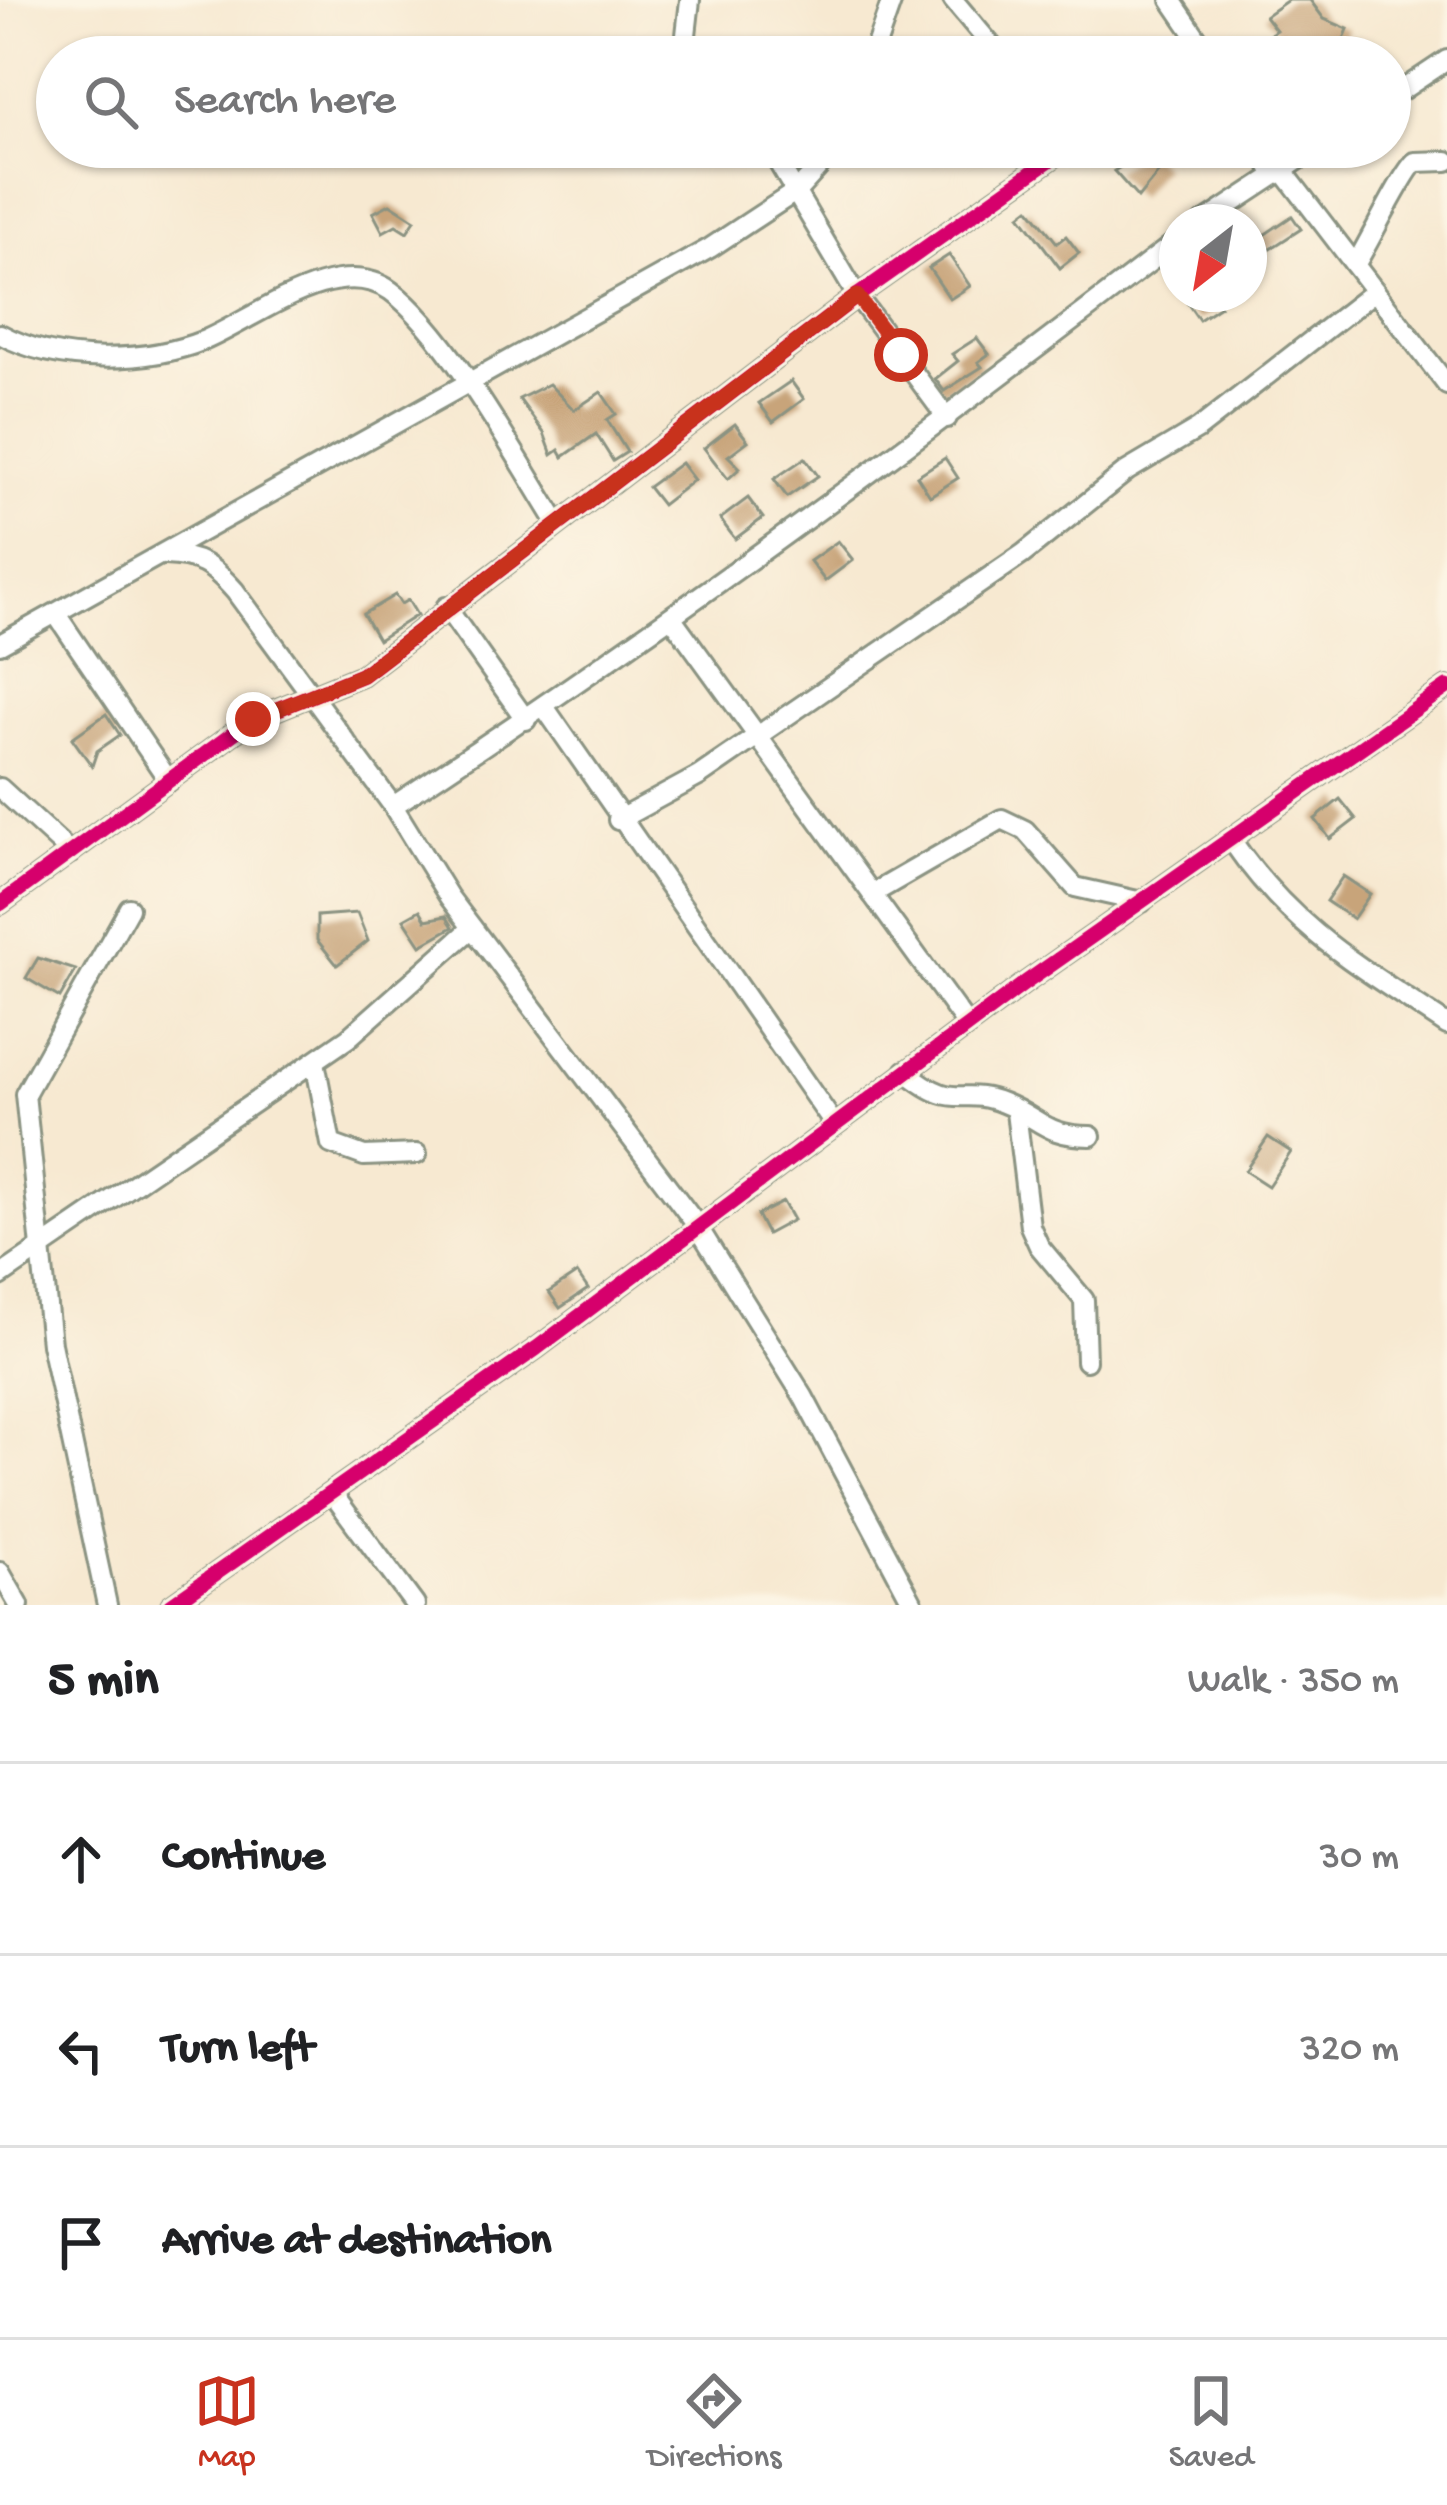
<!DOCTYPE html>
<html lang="en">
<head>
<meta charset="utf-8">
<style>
	body { margin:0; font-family:"Gochi Hand",sans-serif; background:#f2f2f2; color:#202124 }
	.compass { position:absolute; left:1159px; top:204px; width:108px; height:108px; border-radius:50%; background:#fff; box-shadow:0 3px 9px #0004; rotate:211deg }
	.stop { position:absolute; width:36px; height:36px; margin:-27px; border:9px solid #c8321e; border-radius:50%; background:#fff }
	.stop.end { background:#c8321e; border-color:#fff; box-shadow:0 3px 12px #0008 }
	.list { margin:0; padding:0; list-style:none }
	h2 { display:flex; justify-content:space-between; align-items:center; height:156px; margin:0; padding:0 48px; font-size:51px }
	h2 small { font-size:39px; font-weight:400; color:#757577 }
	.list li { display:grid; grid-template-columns:78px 1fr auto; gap:36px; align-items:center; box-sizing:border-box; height:192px; padding:0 48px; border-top:3px solid #e0e0e0 }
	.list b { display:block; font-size:45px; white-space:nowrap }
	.list em { font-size:39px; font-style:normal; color:#757577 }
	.icon { flex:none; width:66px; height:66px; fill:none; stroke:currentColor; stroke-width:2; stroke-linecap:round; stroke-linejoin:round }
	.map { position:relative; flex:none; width:1447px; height:1605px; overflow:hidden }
	.search { position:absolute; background:#fff; box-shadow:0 3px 9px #0004; left:36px; right:36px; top:36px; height:132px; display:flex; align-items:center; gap:30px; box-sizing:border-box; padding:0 42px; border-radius:66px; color:#757577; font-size:45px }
	.sheet { height:732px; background:#fff }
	nav { display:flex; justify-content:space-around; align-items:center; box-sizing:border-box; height:168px; border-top:3px solid #e0e0e0; background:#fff; font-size:33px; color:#757577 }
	nav a { display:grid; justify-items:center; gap:6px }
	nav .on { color:#c8321e }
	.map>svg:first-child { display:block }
	.building { fill:#c8a47a }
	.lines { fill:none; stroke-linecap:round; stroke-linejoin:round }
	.minor-casing { stroke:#8b9382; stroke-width:24 }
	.minor { stroke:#fff; stroke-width:18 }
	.cycleway-casing { stroke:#fcf5e5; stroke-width:22 }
	.cycleway { stroke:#d6006c; stroke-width:15 }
	.route { stroke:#c8321e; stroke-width:15 }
</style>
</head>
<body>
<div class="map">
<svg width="1447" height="1605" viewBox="0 0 1447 1605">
	<rect width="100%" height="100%" fill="#fcf5e5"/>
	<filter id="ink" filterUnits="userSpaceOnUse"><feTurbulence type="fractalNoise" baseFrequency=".00833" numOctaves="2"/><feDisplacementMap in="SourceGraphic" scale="24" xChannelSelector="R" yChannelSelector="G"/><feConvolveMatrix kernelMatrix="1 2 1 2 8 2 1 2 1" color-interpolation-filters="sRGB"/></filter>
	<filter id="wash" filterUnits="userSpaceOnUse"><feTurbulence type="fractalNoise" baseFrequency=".004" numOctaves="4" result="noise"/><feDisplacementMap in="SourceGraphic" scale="48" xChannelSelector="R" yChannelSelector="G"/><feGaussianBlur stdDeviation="2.7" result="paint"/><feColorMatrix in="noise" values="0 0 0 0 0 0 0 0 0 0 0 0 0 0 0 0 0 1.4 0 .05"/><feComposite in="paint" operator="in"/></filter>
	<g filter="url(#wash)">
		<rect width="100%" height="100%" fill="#f7e9d1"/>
		<g id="blocks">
			<g class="building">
				<path d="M 1288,0 L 1310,0 L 1324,19 L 1348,29 L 1340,49 L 1329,44 L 1311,57 L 1295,57 L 1291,51 L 1282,57 L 1267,37 L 1276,30 L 1265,16 Z"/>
				<path d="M 1148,150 L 1163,167 L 1138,198 L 1114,171 Z"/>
				<path d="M 390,204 L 415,220 L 407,232 L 396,225 L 383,232 L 373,213 Z"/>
				<path d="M 1029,208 L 1057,243 L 1066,236 L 1079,253 L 1060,268 L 1020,215 Z"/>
				<path d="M 1292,216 L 1301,229 L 1267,251 L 1258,239 Z"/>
				<path d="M 949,255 L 970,286 L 950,299 L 929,268 Z"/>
				<path d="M 1181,294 L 1212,294 L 1220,306 L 1199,320 Z"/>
				<path d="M 977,338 L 989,354 L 978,362 L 982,367 L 944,391 L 935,379 L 958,361 L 952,354 Z"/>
				<path d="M 791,381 L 804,399 L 773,422 L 759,403 Z"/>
				<path d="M 549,384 L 574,410 L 601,392 L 616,414 L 607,420 L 627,452 L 613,461 L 596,434 L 563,457 L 559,450 L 552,455 L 544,433 L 519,399 Z"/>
				<path d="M 735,424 L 748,441 L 728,456 L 740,468 L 728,479 L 704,448 Z"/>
				<path d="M 805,458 L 818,476 L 787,497 L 774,479 Z"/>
				<path d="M 945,458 L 958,478 L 930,496 L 917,476 Z"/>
				<path d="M 681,463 L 694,480 L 662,505 L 648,487 Z"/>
				<path d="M 748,498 L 763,518 L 735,539 L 720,519 Z"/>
				<path d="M 838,541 L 853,560 L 825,581 L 810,561 Z"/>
				<path d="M 395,595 L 401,604 L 408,600 L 417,615 L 378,640 L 363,614 Z"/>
				<path d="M 106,714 L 120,735 L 97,751 L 92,766 L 72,738 Z"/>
				<path d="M 1340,799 L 1356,819 L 1330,839 L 1315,819 Z"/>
				<path d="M 1343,876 L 1370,894 L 1353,919 L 1326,901 Z"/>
				<path d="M 420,910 L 426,920 L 446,916 L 453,927 L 421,945 L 404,919 Z"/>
				<path d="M 357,913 L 368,941 L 337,965 L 317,940 L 317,916 Z"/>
				<path d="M 38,958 L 76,970 L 60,998 L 26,978 Z"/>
				<path d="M 1268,1137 L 1291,1152 L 1268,1186 L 1245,1171 Z"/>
				<path d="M 783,1202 L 793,1220 L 767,1234 L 757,1215 Z"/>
				<path d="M 577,1273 L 588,1289 L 560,1308 L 549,1292 Z"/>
			</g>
		</g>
	</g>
	<g filter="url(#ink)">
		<use href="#blocks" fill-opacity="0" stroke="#8b9382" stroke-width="3"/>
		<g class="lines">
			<g class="minor-casing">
				<g id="minor">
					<path d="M 690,0 L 686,35 L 692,57"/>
					<path d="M 953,0 L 1001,57"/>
					<path d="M 1171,0 L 1210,57"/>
					<path d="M 872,57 L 892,0"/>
					<path d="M 1390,98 L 1447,60"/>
					<path d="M 769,147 L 857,296 L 947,418"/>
					<path d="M 1260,147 L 1274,174"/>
					<path d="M 1283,171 L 1447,385"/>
					<path d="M 1204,222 L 1318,147"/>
					<path d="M 1355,265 C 1369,243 1402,174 1415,162 L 1447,161"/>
					<path d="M 0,334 C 57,365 145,364 205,340 C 255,319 337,252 391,291 C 447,332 518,460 556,521"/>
					<path d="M 164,555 C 199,556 212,565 235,591 L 393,806 L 449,897 L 696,1224 L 803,1396 L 914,1605"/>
					<path d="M 446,607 L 526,720"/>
					<path d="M 56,614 L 169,781"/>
					<path d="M 672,618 L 967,1025"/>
					<path d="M 0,644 L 710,248 L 798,190 L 837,147"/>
					<path d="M 545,708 L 834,1124"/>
					<path d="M 0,788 L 71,853"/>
					<path d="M 393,806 C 663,629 921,438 1177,241"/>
					<path d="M 618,820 L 699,776 L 1023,554 L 1127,471 L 1198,429 L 1375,291"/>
					<path d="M 1232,841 C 1293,930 1359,966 1447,1025"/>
					<path d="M 872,894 L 1002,819 L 1025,830 L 1075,887 L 1142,902"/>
					<path d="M 0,904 L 253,719 L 362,675 L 857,296 L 1068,147"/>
					<path d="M 315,1062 L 331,1144 L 364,1156 L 417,1154"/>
					<path d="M 905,1071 C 958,1114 958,1085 1003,1103 C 1041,1118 1044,1136 1091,1136"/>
					<path d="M 1016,1112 L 1030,1226 L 1039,1246 L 1084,1300 L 1086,1361"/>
					<path d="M 0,1276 L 348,1038 L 472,928"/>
					<path d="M 332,1493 L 415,1605"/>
					<path d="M 0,1572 L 19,1605"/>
					<path d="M 107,1605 L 51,1344 L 25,1094 L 129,908"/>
					<path d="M 171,1605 L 537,1348 L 1025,983 L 1447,687"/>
				</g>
			</g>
			<use href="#minor" class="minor"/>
			<g class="cycleway-casing">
				<g id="cycleway">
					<path d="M 0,904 L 253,719 L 362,675 L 857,296 L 1068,147"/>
					<path d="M 171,1605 L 537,1348 L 1025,983 L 1447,687"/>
				</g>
			</g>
			<use href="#cycleway" class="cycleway"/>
		</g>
	</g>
	<g class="lines" filter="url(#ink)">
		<path class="route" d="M 253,719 L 362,675 L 857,296 L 901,355"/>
	</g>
</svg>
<svg class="compass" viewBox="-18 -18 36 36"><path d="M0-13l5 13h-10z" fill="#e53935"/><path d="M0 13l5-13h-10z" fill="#757577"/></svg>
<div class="stop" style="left:901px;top:355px"></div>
<div class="stop end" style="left:253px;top:719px"></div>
<div class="search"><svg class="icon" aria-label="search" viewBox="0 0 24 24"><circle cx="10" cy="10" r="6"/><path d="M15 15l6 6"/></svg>Search here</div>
</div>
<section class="sheet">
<h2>5 min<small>Walk · 350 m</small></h2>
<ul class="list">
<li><svg class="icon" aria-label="ahead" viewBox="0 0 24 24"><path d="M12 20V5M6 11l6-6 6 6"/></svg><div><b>Continue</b></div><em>30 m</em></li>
<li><svg class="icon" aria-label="left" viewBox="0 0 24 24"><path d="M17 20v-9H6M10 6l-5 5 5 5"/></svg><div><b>Turn left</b></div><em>320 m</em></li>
<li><svg class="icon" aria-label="arrive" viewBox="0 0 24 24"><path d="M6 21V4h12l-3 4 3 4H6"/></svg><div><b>Arrive at destination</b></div></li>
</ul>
</section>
<nav>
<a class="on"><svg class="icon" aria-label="map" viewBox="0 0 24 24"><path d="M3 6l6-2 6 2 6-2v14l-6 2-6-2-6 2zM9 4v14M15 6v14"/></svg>Map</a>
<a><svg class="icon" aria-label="directions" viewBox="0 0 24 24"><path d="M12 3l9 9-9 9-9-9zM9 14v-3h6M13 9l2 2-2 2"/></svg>Directions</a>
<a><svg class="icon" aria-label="saved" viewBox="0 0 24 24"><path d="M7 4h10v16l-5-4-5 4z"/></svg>Saved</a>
</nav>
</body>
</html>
